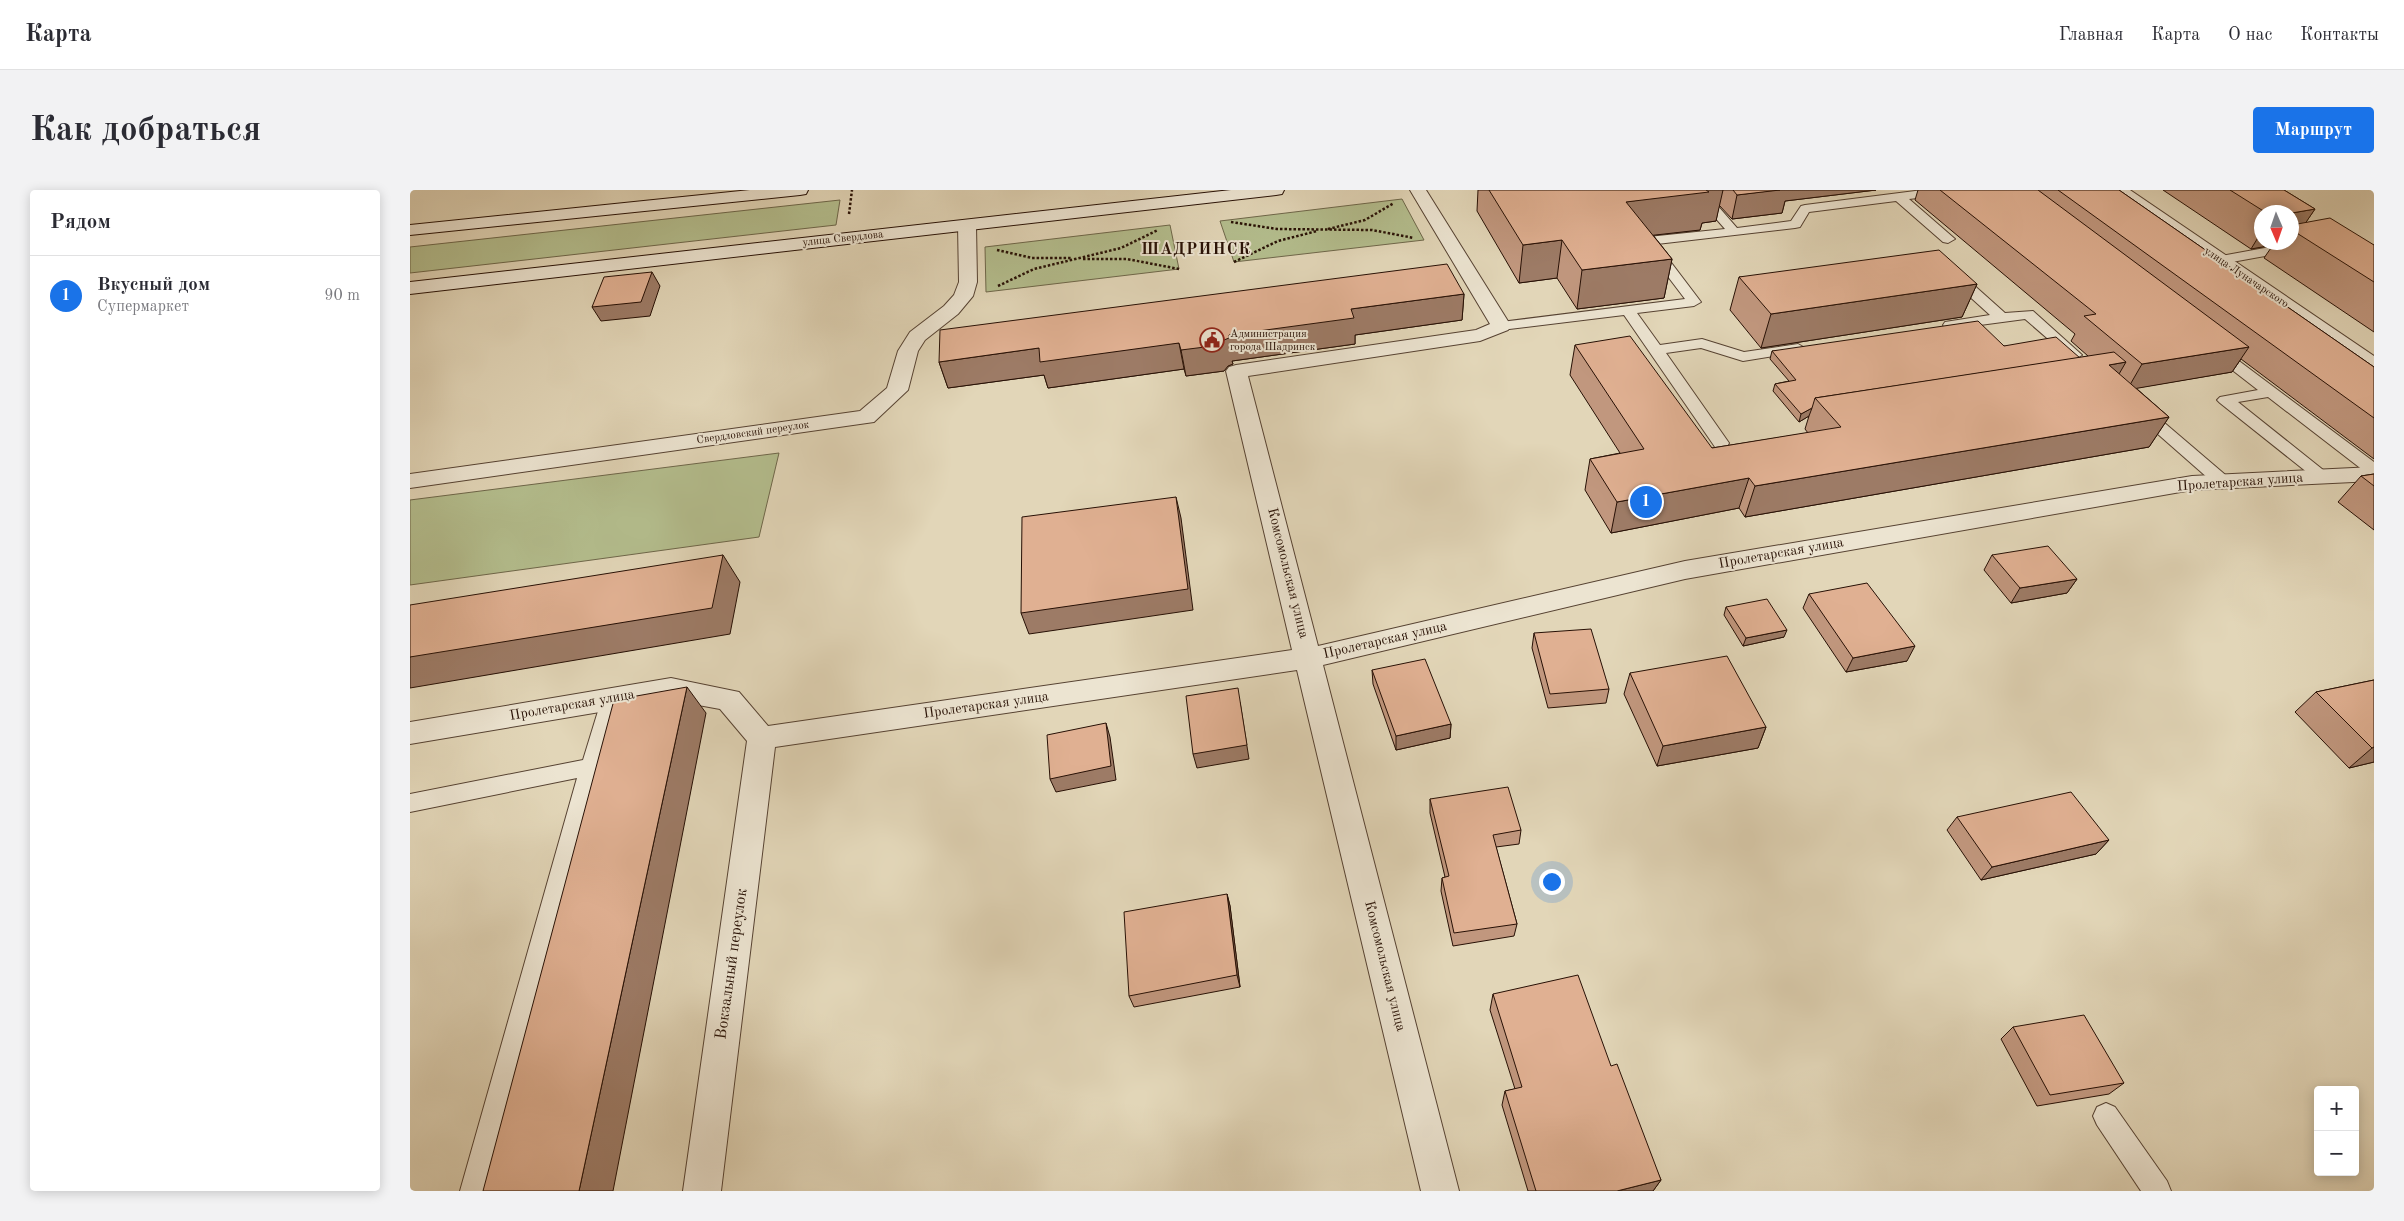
<!DOCTYPE html>
<html lang="ru">
<head>
<meta charset="utf-8">
<style>
	body { margin:0; font-family:"Old Standard TT",serif; background:#f2f2f3; color:#2b2b33 }
	.controls { position:absolute; right:15px; bottom:15px; display:grid; overflow:hidden; border-radius:5px; box-shadow:0 2px 12px #0003 }
	.controls button { width:45px; height:45px; display:grid; place-items:center; padding:0; border:0; border-bottom:1px solid #e1e1e2; background:#fff; color:#2b2b33; font:25px sans-serif }
	.compass { position:absolute; left:1844px; top:15px; width:45px; height:45px; border-radius:50%; background:#fff; box-shadow:0 2px 12px #0003; rotate:178deg }
	.you { position:absolute; left:1141px; top:691px; width:18px; height:18px; margin:-12px; border:4px solid #fff; border-radius:50%; background:#1a73e8; box-shadow:0 0 0 8px #1a73e833 }
	.badge { display:grid; place-items:center; width:32px; height:32px; border-radius:50%; background:#1a73e8; color:#fff; font-size:16px; font-weight:700 }
	.pin { position:absolute; translate:-50% -50%; border:2px solid #fff; box-shadow:0 1px 5px #0006 }
	.list { margin:0; padding:0; list-style:none }
	h2 { display:flex; justify-content:space-between; align-items:center; height:65px; margin:0; padding:0 20px; font-size:21px }
	h2 small { font-size:16px; font-weight:400; color:#7c7c81 }
	.list li { display:grid; grid-template-columns:32px 1fr auto; gap:15px; align-items:center; box-sizing:border-box; height:80px; padding:0 20px; border-top:1px solid #e1e1e2 }
	.list b { display:block; font-size:19px; white-space:nowrap }
	.list p { margin:0; font-size:16px; white-space:nowrap; color:#7c7c81 }
	.list em { font-size:16px; font-style:normal; color:#7c7c81 }
	.map { position:relative; flex:none; width:1964px; height:1001px; overflow:hidden; border-radius:5px }
	header { display:flex; align-items:center; gap:30px; box-sizing:border-box; height:70px; padding:0 25px; background:#fff; border-bottom:1px solid #e1e1e2 }
	header strong { font-size:24px }
	nav { display:flex; gap:28px; margin-inline-start:auto; font-size:18px }
	.intro { display:flex; align-items:center; justify-content:space-between; box-sizing:border-box; height:120px; padding:0 30px }
	h1 { margin:0; font-size:35px }
	.button { padding:12px 22px; border-radius:5px; background:#1a73e8; color:#fff; font-size:18px; font-weight:700 }
	main { display:flex; gap:30px; padding:0 30px }
	aside { flex:1; background:#fff; border-radius:5px; box-shadow:0 2px 12px #0003 }
	.map>svg:first-child { display:block }
	.green { fill:#b4be8e; stroke:#6e674a }
	.lines { fill:none; stroke-linecap:round; stroke-linejoin:round }
	.service-casing { stroke:#564232; stroke-width:2 }
	.minor-casing { stroke:#564232; stroke-width:2 }
	.secondary-casing { stroke:#271005; stroke-width:2 }
	.path { stroke:#271005; stroke-width:2.5; stroke-dasharray:2.5 2; stroke-linecap:butt }
	.service { fill:#ece4d1; fill-rule:evenodd }
	.minor { fill:#ece4d1; fill-rule:evenodd }
	.secondary { fill:#ece4d1; fill-rule:evenodd }
	.wall { fill:#c1977e; stroke:#271005; fill-rule:evenodd }
	.shaded-wall { fill:#9d7b66; stroke:#271005 }
	.building { fill:#e0b092; stroke:#271005 }
	.labels { text-anchor:middle; dominant-baseline:central; stroke-width:4; stroke-linejoin:round; paint-order:stroke }
	.far-street-label { font-size:11px; fill:#271005; stroke:#ece4d1 }
	.far-poi-label { font-size:11px; fill:#271005; stroke:#ece4d1; text-anchor:start }
	.street-label { font-size:14px; fill:#271005; stroke:#ece4d1 }
	.far-district-label { font-size:16px; font-weight:bold; letter-spacing:1px; fill:#271005; stroke:#ece4d1 }
	.near-street-label { font-size:16px; fill:#271005; stroke:#ece4d1 }
</style>
</head>
<body>
<header>
<strong>Карта</strong>
<nav><a>Главная</a><a>Карта</a><a>О нас</a><a>Контакты</a></nav>
</header>
<div class="intro"><h1>Как добраться</h1><a class="button">Маршрут</a></div>
<main>
<aside>
<h2>Рядом<small></small></h2>
<ul class="list">
<li><span class="badge">1</span><div><b>Вкусный дом</b><p>Супермаркет</p></div><em>90 m</em></li>
</ul>
</aside>
<div class="map">
<svg width="1964" height="1001" viewBox="0 0 1964 1001">
	<rect width="100%" height="100%" fill="#e2d6b8"/>
	<filter id="stains"><feTurbulence type="fractalNoise" baseFrequency=".004" numOctaves="4"/><feColorMatrix values="0 0 0 0 .2 0 0 0 0 .09 0 0 0 0 .02 0 0 0 .5 -.17"/></filter>
	<radialGradient id="worn" r=".72"><stop offset=".6" stop-color="#630" stop-opacity="0"/><stop offset="1" stop-color="#630" stop-opacity=".3"/></radialGradient>
	<g class="green">
		<path d="M 992,9 L 1014,50 L 824,72 L 810,31 Z"/>
		<path d="M 430,10 L 426,35 L 0,83 L 0,57 Z"/>
		<path d="M 760,35 L 769,79 L 576,102 L 575,57 Z"/>
		<path d="M 369,263 L 349,347 L 0,395 L 0,310 Z"/>
	</g>
	<g class="lines">
		<g class="service-casing">
			<g id="service">
				<path d="M 1281,0 L 1294,0 L 1327,38 L 1381,31 L 1391,16 L 1395,15 L 1513,0 L 1547,0 L 1541,4 L 1499,9 L 1545,49 L 1538,53 L 1533,52 L 1486,11 L 1399,22 L 1390,37 L 1385,38 L 1247,54 L 1291,112 L 1284,116 L 1227,123 L 1250,155 L 1292,149 L 1334,162 L 1388,154 L 1395,158 L 1388,162 L 1333,171 L 1291,158 L 1256,163 L 1319,253 L 1317,257 L 1305,257 L 1214,125 L 1091,140 L 1084,136 L 1091,132 L 1275,109 L 1231,51 L 1238,47 L 1315,39 Z"/>
				<path d="M 1882,33 L 1887,34 L 1903,48 L 1899,58 L 1811,74 L 1804,70 L 1811,66 L 1888,52 L 1889,49 L 1882,43 Z"/>
				<path d="M 1543,80 L 1548,81 L 1595,123 L 1623,121 L 1672,165 L 1665,169 L 1660,168 L 1615,129 L 1540,139 L 1535,138 L 1533,135 L 1535,132 L 1580,125 L 1538,87 L 1536,84 L 1538,81 Z"/>
				<path d="M 1804,155 L 1809,156 L 1964,272 L 1964,285 L 1958,284 L 1858,207 L 1828,212 L 1922,287 L 1920,291 L 1908,291 L 1810,213 L 1807,210 L 1810,207 L 1848,200 L 1799,162 L 1797,159 L 1799,156 Z"/>
				<path d="M 1731,216 L 1737,218 L 1819,288 L 1821,292 L 1819,296 L 1807,296 L 1725,224 L 1723,221 L 1725,218 Z"/>
				<path d="M 202,500 L 209,503 L 212,508 L 78,1001 L 50,1001 L 167,588 L 0,622 L 0,604 L 173,570 L 192,508 L 195,503 Z"/>
				<path d="M 1696,913 L 1705,917 L 1757,991 L 1761,1001 L 1731,1001 L 1687,935 L 1683,926 L 1687,917 Z"/>
			</g>
		</g>
		<g class="minor-casing">
			<g id="minor">
				<path d="M 1000,0 L 1016,0 L 1101,136 L 1098,140 L 1070,151 L 838,186 L 908,456 L 1275,371 L 1782,286 L 1964,277 L 1964,291 L 1782,300 L 1275,389 L 913,475 L 1049,1001 L 1011,1001 L 887,480 L 365,557 L 311,1001 L 273,1001 L 337,551 L 310,519 L 261,510 L 0,554 L 0,532 L 261,488 L 329,502 L 358,536 L 882,460 L 816,181 L 819,177 L 826,175 L 1066,140 L 1080,134 Z"/>
				<path d="M 1701,0 L 1720,0 L 1964,166 L 1964,181 L 1957,179 Z"/>
				<path d="M 557,30 L 563,31 L 566,35 L 567,92 L 563,106 L 548,124 L 515,150 L 508,161 L 498,200 L 464,232 L 0,298 L 0,284 L 450,221 L 477,198 L 488,161 L 500,142 L 534,116 L 544,105 L 549,92 L 548,35 L 551,31 Z"/>
			</g>
		</g>
		<g class="secondary-casing">
			<g id="secondary">
				<path d="M 340,0 L 398,0 L 396,4 L 390,5 L 0,45 L 0,35 Z"/>
				<path d="M 821,0 L 874,0 L 872,4 L 866,5 L 0,104 L 0,92 Z"/>
			</g>
		</g>
		<g class="path">
			<path d="M 439,24 L 442,0"/>
			<path d="M 821,32 L 867,39 L 962,40 L 1004,48"/>
			<path d="M 918,39 L 955,30 L 984,13"/>
			<path d="M 587,60 L 622,68 L 662,68"/>
			<path d="M 673,69 L 717,69 L 769,79"/>
			<path d="M 824,72 L 868,51 L 907,41"/>
			<path d="M 588,96 L 624,79 L 711,58 L 748,40"/>
		</g>
		<use href="#service" class="service"/>
		<use href="#minor" class="minor"/>
		<use href="#secondary" class="secondary"/>
	</g>
	<g class="wall">
		<path d="M 1068,0 L 1466,0 L 1375,11 L 1372,23 L 1322,29 L 1309,15 L 1306,31 L 1292,33 L 1290,40 L 1243,45 L 1262,69 L 1254,108 L 1167,119 L 1147,88 L 1109,93 L 1067,21 Z"/>
		<path d="M 1508,0 L 1709,0 L 1964,177 L 1964,269 L 1831,169 L 1822,182 L 1726,198 L 1759,227 L 1739,257 L 1335,327 L 1329,318 L 1201,343 L 1175,300 L 1180,269 L 1210,263 L 1160,185 L 1165,155 L 1302,258 L 1398,243 L 1395,239 L 1399,226 L 1389,232 L 1363,201 L 1365,194 L 1379,191 L 1360,169 L 1362,161 L 1594,156 L 1670,168 L 1678,166 L 1661,151 L 1665,144 L 1505,10 Z"/>
		<path d="M 1753,0 L 1874,0 L 1905,19 L 1896,32 L 1964,55 L 1964,142 L 1854,68 L 1863,55 L 1841,59 ZM 1852,22 L 1882,22 L 1882,52 L 1852,52 Z"/>
		<path d="M 1329,87 L 1567,94 L 1552,127 L 1351,158 L 1320,120 Z"/>
		<path d="M 1054,104 L 1052,130 L 945,145 L 945,154 L 822,171 L 823,174 L 818,176 L 814,181 L 776,186 L 774,179 L 638,198 L 634,185 L 538,198 L 529,172 Z"/>
		<path d="M 1964,284 L 1964,340 L 1928,312 L 1951,286 Z"/>
		<path d="M 1582,365 L 1667,389 L 1657,403 L 1601,413 L 1574,380 Z"/>
		<path d="M 1399,404 L 1497,471 L 1436,482 L 1393,418 Z"/>
		<path d="M 1316,417 L 1374,447 L 1333,456 L 1314,425 Z"/>
		<path d="M 1124,443 L 1199,499 L 1196,513 L 1138,518 L 1122,458 Z"/>
		<path d="M 962,480 L 1041,534 L 1040,548 L 986,560 L 963,494 Z"/>
		<path d="M 1220,483 L 1356,537 L 1348,558 L 1247,576 L 1214,504 Z"/>
		<path d="M 1964,490 L 1964,572 L 1939,578 L 1885,522 L 1906,502 Z"/>
		<path d="M 1020,609 L 1111,640 L 1109,654 L 1086,657 L 1107,734 L 1104,746 L 1043,756 L 1031,701 L 1032,688 L 1035,687 L 1020,623 Z"/>
		<path d="M 1547,627 L 1699,650 L 1686,664 L 1571,690 L 1537,640 Z"/>
		<path d="M 817,704 L 820,716 L 830,797 L 724,817 L 719,806 Z"/>
		<path d="M 1083,804 L 1201,876 L 1251,990 L 1243,1001 L 1118,1001 L 1092,915 L 1095,901 L 1105,899 L 1080,820 Z"/>
		<path d="M 1603,837 L 1714,893 L 1699,904 L 1627,916 L 1591,849 Z"/>
	</g>
	<g class="shaded-wall">
		<path d="M 1292,0 L 1313,0 L 1306,31 L 1292,33 L 1290,40 L 1210,49 L 1216,12 Z"/>
		<path d="M 1366,0 L 1466,0 L 1375,11 L 1372,23 L 1322,29 L 1327,5 Z"/>
		<path d="M 1905,19 L 1888,44 L 1882,40 L 1882,23 Z"/>
		<path d="M 1852,41 L 1852,52 L 1864,52 L 1863,55 L 1841,59 Z"/>
		<path d="M 1152,50 L 1147,88 L 1109,93 L 1113,55 Z"/>
		<path d="M 1262,69 L 1254,108 L 1167,119 L 1172,80 Z"/>
		<path d="M 242,82 L 250,96 L 240,126 L 191,131 L 182,117 Z"/>
		<path d="M 1567,94 L 1552,127 L 1351,158 L 1361,124 Z"/>
		<path d="M 1054,104 L 1052,130 L 945,145 L 945,154 L 822,171 L 823,174 L 818,176 L 814,181 L 776,186 L 771,160 L 814,150 L 819,145 L 941,119 Z"/>
		<path d="M 769,153 L 774,179 L 638,198 L 634,185 L 538,198 L 529,172 L 629,158 Z"/>
		<path d="M 1839,157 L 1822,182 L 1717,200 L 1732,174 Z"/>
		<path d="M 1716,172 L 1698,203 L 1699,175 Z"/>
		<path d="M 1402,218 L 1399,226 L 1389,232 L 1391,224 Z"/>
		<path d="M 1759,227 L 1739,257 L 1335,327 L 1345,296 Z"/>
		<path d="M 1339,288 L 1329,318 L 1201,343 L 1207,312 Z"/>
		<path d="M 766,307 L 771,328 L 783,420 L 619,444 L 611,423 Z"/>
		<path d="M 313,365 L 330,392 L 320,444 L 0,498 L 0,467 Z"/>
		<path d="M 1667,389 L 1657,403 L 1601,413 L 1610,398 Z"/>
		<path d="M 1377,440 L 1374,447 L 1333,456 L 1336,448 Z"/>
		<path d="M 1505,456 L 1497,471 L 1436,482 L 1443,468 Z"/>
		<path d="M 277,497 L 296,523 L 203,1001 L 169,1001 Z"/>
		<path d="M 830,512 L 839,569 L 787,578 L 783,564 Z"/>
		<path d="M 696,533 L 700,547 L 706,590 L 646,602 L 640,589 Z"/>
		<path d="M 1041,534 L 1040,548 L 986,560 L 986,546 Z"/>
		<path d="M 1356,537 L 1348,558 L 1247,576 L 1253,556 Z"/>
		<path d="M 1964,557 L 1964,572 L 1939,578 L 1962,558 Z"/>
		<path d="M 1699,650 L 1686,664 L 1571,690 L 1582,677 Z"/>
		<path d="M 817,704 L 820,716 L 830,797 L 827,785 Z"/>
		<path d="M 1251,990 L 1243,1001 L 1207,1001 Z"/>
	</g>
	<g class="building">
		<path d="M 1079,0 L 1296,0 L 1299,2 L 1216,12 L 1262,69 L 1172,80 L 1152,50 L 1113,55 Z"/>
		<path d="M 1323,0 L 1370,0 L 1327,5 Z"/>
		<path d="M 1530,0 L 1628,0 L 1839,157 L 1732,174 L 1674,126 L 1686,124 Z"/>
		<path d="M 1648,0 L 1709,0 L 1964,177 L 1964,228 Z"/>
		<path d="M 1820,0 L 1874,0 L 1905,19 L 1882,23 L 1855,22 Z"/>
		<path d="M 1920,28 L 1964,55 L 1964,92 L 1882,40 L 1882,35 Z"/>
		<path d="M 1529,60 L 1567,94 L 1361,124 L 1329,87 Z"/>
		<path d="M 1037,74 L 1054,104 L 941,119 L 944,128 L 819,145 L 819,148 L 814,150 L 811,155 L 771,160 L 769,153 L 630,172 L 629,158 L 529,172 L 530,140 Z"/>
		<path d="M 242,82 L 231,112 L 182,117 L 194,87 Z"/>
		<path d="M 1568,131 L 1594,156 L 1646,147 L 1670,168 L 1405,208 L 1402,218 L 1391,224 L 1365,194 L 1386,190 L 1362,161 Z"/>
		<path d="M 1220,146 L 1302,258 L 1431,237 L 1405,208 L 1704,162 L 1716,172 L 1699,175 L 1759,227 L 1345,296 L 1339,288 L 1207,312 L 1180,269 L 1234,259 L 1165,155 Z"/>
		<path d="M 1964,284 L 1964,296 L 1951,286 Z"/>
		<path d="M 766,307 L 778,399 L 611,423 L 612,327 Z"/>
		<path d="M 1638,356 L 1667,389 L 1610,398 L 1582,365 Z"/>
		<path d="M 313,365 L 302,418 L 0,467 L 0,415 Z"/>
		<path d="M 1457,393 L 1505,456 L 1443,468 L 1399,404 Z"/>
		<path d="M 1357,409 L 1377,440 L 1336,448 L 1316,417 Z"/>
		<path d="M 1181,439 L 1199,499 L 1140,504 L 1124,443 Z"/>
		<path d="M 1317,466 L 1356,537 L 1253,556 L 1220,483 Z"/>
		<path d="M 1015,469 L 1041,534 L 986,546 L 962,480 Z"/>
		<path d="M 1964,490 L 1964,557 L 1962,558 L 1906,502 Z"/>
		<path d="M 277,497 L 169,1001 L 73,1001 L 204,510 Z"/>
		<path d="M 828,498 L 837,555 L 783,564 L 776,506 Z"/>
		<path d="M 696,533 L 701,576 L 640,589 L 637,545 Z"/>
		<path d="M 1098,597 L 1111,640 L 1083,645 L 1107,734 L 1044,743 L 1032,688 L 1039,686 L 1020,609 Z"/>
		<path d="M 1661,602 L 1699,650 L 1582,677 L 1547,627 Z"/>
		<path d="M 817,704 L 827,785 L 719,806 L 714,722 Z"/>
		<path d="M 1168,785 L 1201,876 L 1207,874 L 1251,990 L 1207,1001 L 1126,1001 L 1095,901 L 1112,897 L 1083,804 Z"/>
		<path d="M 1674,825 L 1714,893 L 1640,905 L 1603,837 Z"/>
	</g>
	<defs>
		<g id="civic-ring" transform="scale(1.25)"><circle r="9.5" fill="#ece4d1" stroke="#8f2418" stroke-width="1.5"/><path d="M-.6-6.5H3V-4.5H.6V-3L4-1V1h2V6H-6V1h2V-1L-.6-3ZM-1.2 2.5V6h2.4V2.5Z" fill="#8f2418"/></g>
	</defs>
	<g fill-rule="evenodd">
		<use href="#civic-ring" x="802" y="150"/>
	</g>
	<g class="labels">
		<g class="far-street-label">
			<text transform="translate(433 49) rotate(-6)">улица Свердлова</text>
			<text transform="translate(1836 88) rotate(34)">улица Луначарского</text>
			<text transform="translate(343 243) rotate(-8)">Свердловский переулок</text>
		</g>
		<g class="far-poi-label">
			<text x="820" y="144">Администрация<tspan x="820" dy="13">города Шадринск</tspan></text>
		</g>
		<g class="street-label">
			<text transform="translate(1830 292) rotate(-4)">Пролетарская улица</text>
			<text transform="translate(1371 363) rotate(-10)">Пролетарская улица</text>
			<text transform="translate(878 383) rotate(76)">Комсомольская улица</text>
			<text transform="translate(975 450) rotate(-13)">Пролетарская улица</text>
			<text transform="translate(162 515) rotate(-10)">Пролетарская улица</text>
			<text transform="translate(576 515) rotate(-8)">Пролетарская улица</text>
			<text transform="translate(975 776) rotate(76)">Комсомольская улица</text>
		</g>
		<g class="far-district-label">
			<text x="786" y="60">ШАДРИНСК</text>
		</g>
		<g class="near-street-label">
			<text transform="translate(322 774) rotate(-82)">Вокзальный переулок</text>
		</g>
	</g>
	<rect width="100%" height="100%" filter="url(#stains)"/>
	<rect width="100%" height="100%" fill="url(#worn)"/>
</svg>
<div class="controls">
<button>+</button>
<button>−</button>
</div>
<svg class="compass" viewBox="-18 -18 36 36"><path d="M0-13l5 13h-10z" fill="#e53935"/><path d="M0 13l5-13h-10z" fill="#7c7c81"/></svg>
<div class="you"></div>
<div class="pin badge" style="left:1236px;top:312px">1</div>
</div>
</main>
</body>
</html>
